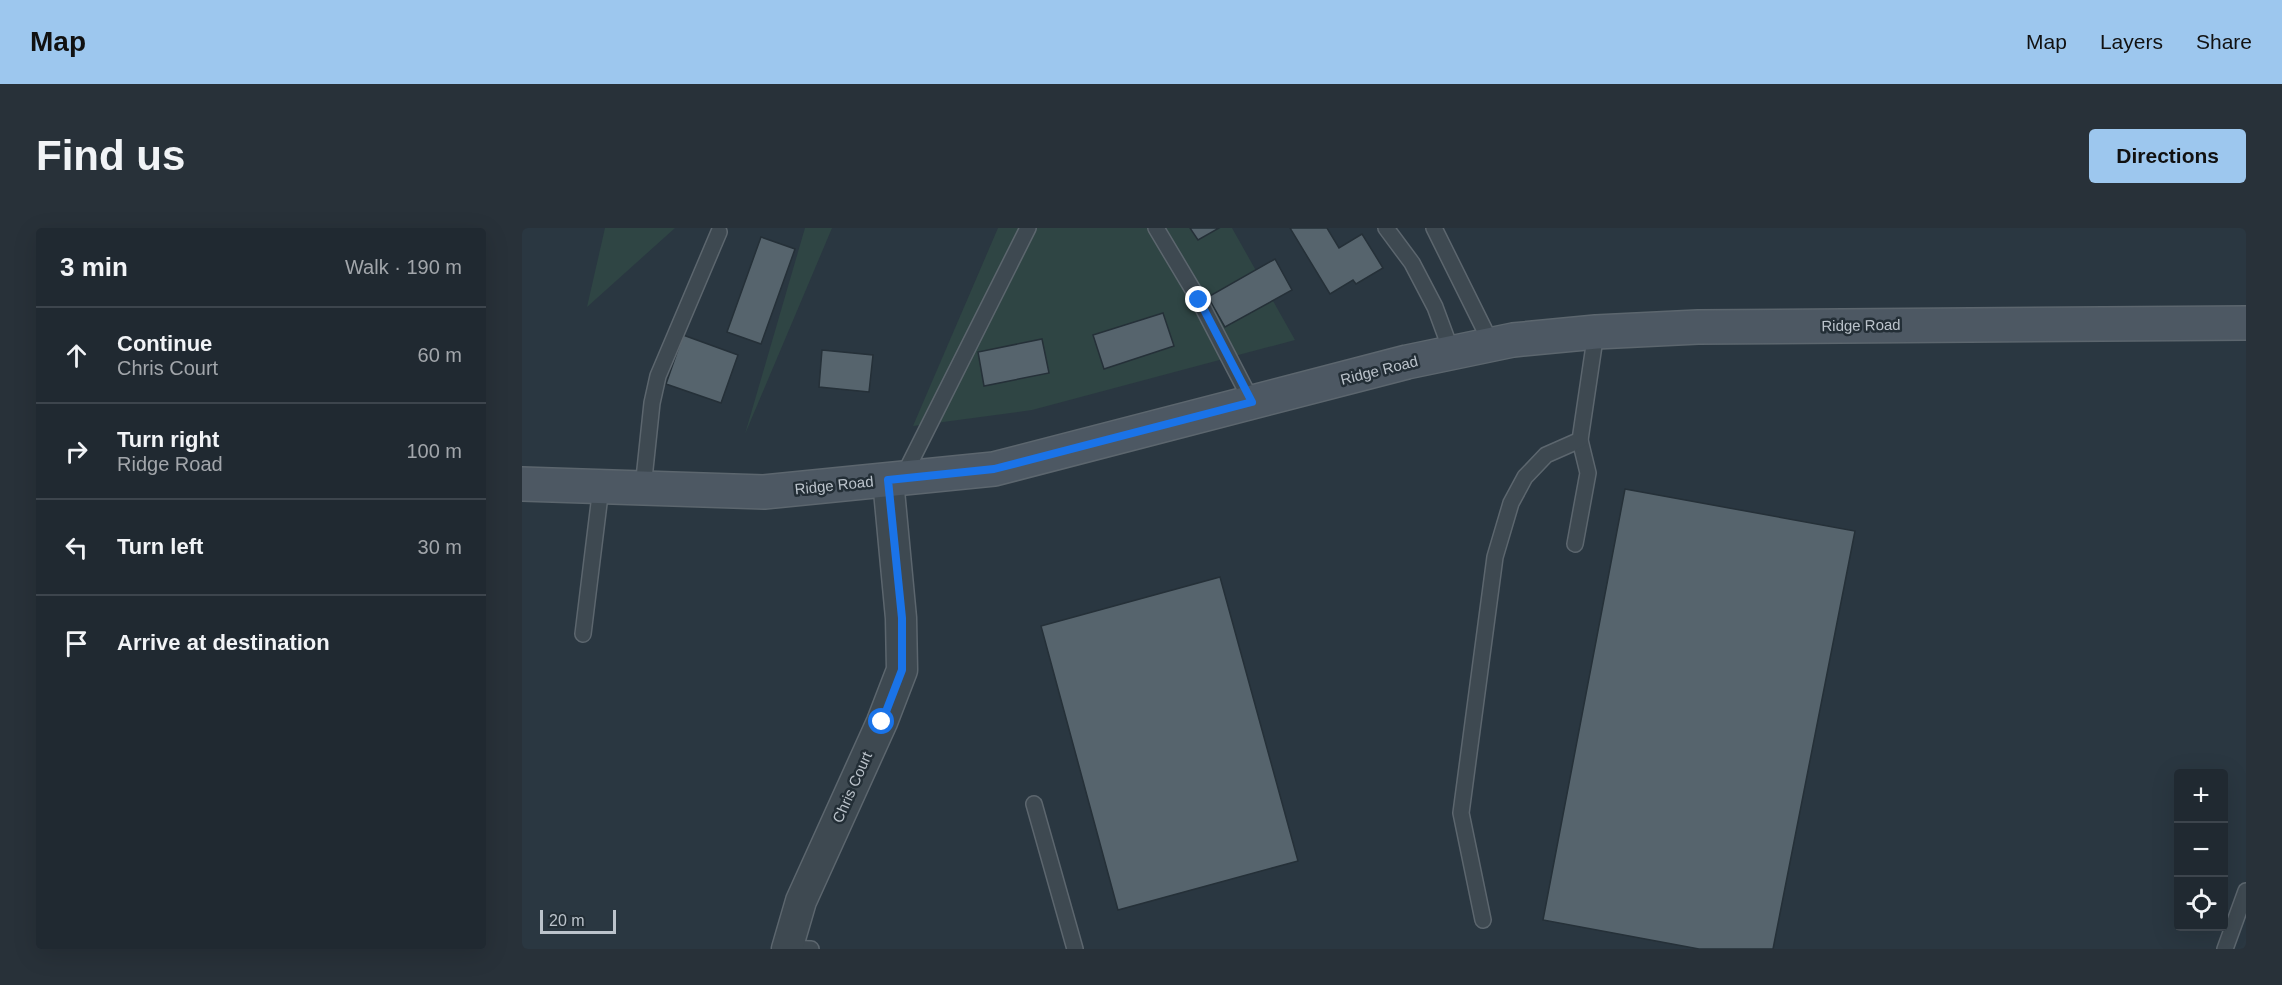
<!DOCTYPE html>
<html lang="en">
<head>
<meta charset="utf-8">
<style>
	body { margin:0; font-family:Arial,sans-serif; background:#283139; color:#f1f3f6 }
	.controls { position:absolute; right:18px; bottom:18px; display:grid; overflow:hidden; border-radius:6px; box-shadow:0 6px 24px #0002 }
	.controls button { width:54px; height:54px; display:grid; place-items:center; padding:0; border:0; border-bottom:2px solid #3d454d; background:#202931; color:#f1f3f6; font:30px sans-serif }
	.scale { position:absolute; left:18px; bottom:15px; width:76px; box-sizing:border-box; padding-left:6px; border:3px solid #bbc3cb; border-top:0; font-size:16px; line-height:21px; white-space:nowrap; color:#bbc3cb; -webkit-text-stroke:4px #232e36; paint-order:stroke }
	.stop { position:absolute; width:18px; height:18px; margin:-14px; border:4px solid #1a73e8; border-radius:50%; background:#fff }
	.stop.end { background:#1a73e8; border-color:#fff; box-shadow:0 2px 6px #0008 }
	.list { margin:0; padding:0; list-style:none }
	h2 { display:flex; justify-content:space-between; align-items:center; height:78px; margin:0; padding:0 24px; font-size:26px }
	h2 small { font-size:20px; font-weight:400; color:#a2a6ab }
	.list li { display:grid; grid-template-columns:39px 1fr auto; gap:18px; align-items:center; box-sizing:border-box; height:96px; padding:0 24px; border-top:2px solid #3d454d }
	.list b { display:block; font-size:22px; white-space:nowrap }
	.list p { margin:0; font-size:20px; white-space:nowrap; color:#a2a6ab }
	.list em { font-size:20px; font-style:normal; color:#a2a6ab }
	.icon { flex:none; width:33px; height:33px; fill:none; stroke:currentColor; stroke-width:2; stroke-linecap:round; stroke-linejoin:round }
	.map { position:relative; flex:none; width:1724px; height:721px; overflow:hidden; border-radius:6px }
	header { display:flex; align-items:center; gap:36px; box-sizing:border-box; height:84px; padding:0 30px; background:#9dc7ee; color:#111 }
	header strong { font-size:28px }
	nav { display:flex; gap:33px; margin-inline-start:auto; font-size:21px }
	.intro { display:flex; align-items:center; justify-content:space-between; box-sizing:border-box; height:144px; padding:0 36px }
	h1 { margin:0; font-size:42px }
	.button { padding:15px 27px; border-radius:6px; background:#9dc7ee; color:#111; font-size:21px; font-weight:700 }
	main { display:flex; gap:36px; padding:0 36px }
	aside { flex:1; background:#202931; border-radius:6px; box-shadow:0 6px 24px #0002 }
	.map>svg:first-child { display:block }
	.green { fill:#2f4544 }
	.building { fill:#56646d; stroke:#253038; stroke-width:1.5 }
	.lines { fill:none; stroke-linecap:round; stroke-linejoin:round }
	.lane-casing { stroke:#5c666e; stroke-width:18 }
	.street-casing { stroke:#5c666e; stroke-width:33 }
	.secondary-casing { stroke:#5c666e; stroke-width:36 }
	.lane { stroke:#3e4951; stroke-width:15 }
	.street { stroke:#3e4951; stroke-width:30 }
	.secondary { stroke:#4d5863; stroke-width:33 }
	.route { stroke:#1a73e8; stroke-width:8 }
	.labels { text-anchor:middle; dominant-baseline:central; stroke-width:5; stroke-linejoin:round; paint-order:stroke }
	.street-label { font-size:15px; fill:#bbc3cb; stroke:#232e36 }
</style>
</head>
<body>
<header>
<strong>Map</strong>
<nav><a>Map</a><a>Layers</a><a>Share</a></nav>
</header>
<div class="intro"><h1>Find us</h1><a class="button">Directions</a></div>
<main>
<aside>
<h2>3 min<small>Walk · 190 m</small></h2>
<ul class="list">
<li><svg class="icon" aria-label="ahead" viewBox="0 0 24 24"><path d="M12 20V5M6 11l6-6 6 6"/></svg><div><b>Continue</b><p>Chris Court</p></div><em>60 m</em></li>
<li><svg class="icon" aria-label="right" viewBox="0 0 24 24"><path d="M7 20v-9h11M14 6l5 5-5 5"/></svg><div><b>Turn right</b><p>Ridge Road</p></div><em>100 m</em></li>
<li><svg class="icon" aria-label="left" viewBox="0 0 24 24"><path d="M17 20v-9H6M10 6l-5 5 5 5"/></svg><div><b>Turn left</b></div><em>30 m</em></li>
<li><svg class="icon" aria-label="arrive" viewBox="0 0 24 24"><path d="M6 21V4h12l-3 4 3 4H6"/></svg><div><b>Arrive at destination</b></div></li>
</ul>
</aside>
<div class="map">
<svg width="1724" height="721" viewBox="0 0 1724 721">
	<rect width="100%" height="100%" fill="#2a3741"/>
	<g class="green">
		<path d="M 83,0 L 153,0 L 65,79 Z"/>
		<path d="M 283,0 L 310,0 L 223,206 Z"/>
		<path d="M 476,0 L 710,0 L 773,112 L 510,182 L 391,198 Z"/>
	</g>
	<g class="building">
		<path d="M 668,0 L 697,0 L 676,12 Z"/>
		<path d="M 768,0 L 805,0 L 817,20 L 840,6 L 861,40 L 834,56 L 831,52 L 808,66 Z"/>
		<path d="M 239,9 L 273,21 L 239,116 L 205,104 Z"/>
		<path d="M 753,31 L 770,62 L 703,99 L 686,69 Z"/>
		<path d="M 641,85 L 652,118 L 582,141 L 571,107 Z"/>
		<path d="M 161,107 L 216,127 L 199,175 L 144,156 Z"/>
		<path d="M 520,111 L 527,145 L 462,158 L 456,124 Z"/>
		<path d="M 300,122 L 351,127 L 347,164 L 297,159 Z"/>
		<path d="M 1103,261 L 1333,303 L 1251,721 L 1177,721 L 1021,692 Z"/>
		<path d="M 698,349 L 776,633 L 596,682 L 519,398 Z"/>
	</g>
	<g class="lines">
		<g class="lane-casing">
			<g id="lane">
				<path d="M 634,0 L 677,72 L 730,174"/>
				<path d="M 864,0 L 890,35 L 913,79 L 930,125"/>
				<path d="M 912,0 L 970,117"/>
				<path d="M 381,249 L 506,0"/>
				<path d="M 121,260 L 130,175 L 136,148 L 197,4"/>
				<path d="M 1053,316 L 1066,245 L 1058,212"/>
				<path d="M 61,406 L 79,259"/>
				<path d="M 512,576 L 553,721"/>
				<path d="M 961,692 L 939,585 L 973,329 L 989,275 L 1003,249 L 1024,227 L 1058,212 L 1074,104"/>
				<path d="M 265,720 L 289,721"/>
				<path d="M 1703,721 L 1724,663"/>
			</g>
		</g>
		<g class="street-casing">
			<path id="street" d="M 265,721 L 279,673 L 360,494 L 380,442 L 379,390 L 366,252"/>
		</g>
		<g class="secondary-casing">
			<path id="secondary" d="M 0,256 L 242,264 L 472,241 L 885,134 L 991,112 L 1074,104 L 1176,99 L 1724,95"/>
		</g>
		<use href="#lane" class="lane"/>
		<use href="#street" class="street"/>
		<use href="#secondary" class="secondary"/>
	</g>
	<g class="lines">
		<path class="route" d="M 360,494 L 380,442 L 380,390 L 366,252 L 472,241 L 730,174 L 677,72"/>
	</g>
	<g class="labels">
		<g class="street-label">
			<text transform="translate(1339 97) rotate(-1)">Ridge Road</text>
			<text transform="translate(857 142) rotate(-14)">Ridge Road</text>
			<text transform="translate(312 257) rotate(-6)">Ridge Road</text>
			<text transform="translate(330 559) rotate(-66)">Chris Court</text>
		</g>
	</g>
</svg>
<div class="controls">
<button>+</button>
<button>−</button>
<button><svg class="icon" aria-label="locate" viewBox="0 0 24 24"><circle cx="12" cy="12" r="6"/><path d="M12 2v4M12 18v4M2 12h4M18 12h4"/></svg></button>
</div>
<div class="scale">20 m</div>
<div class="stop" style="left:360px;top:494px"></div>
<div class="stop end" style="left:677px;top:72px"></div>
</div>
</main>
</body>
</html>
